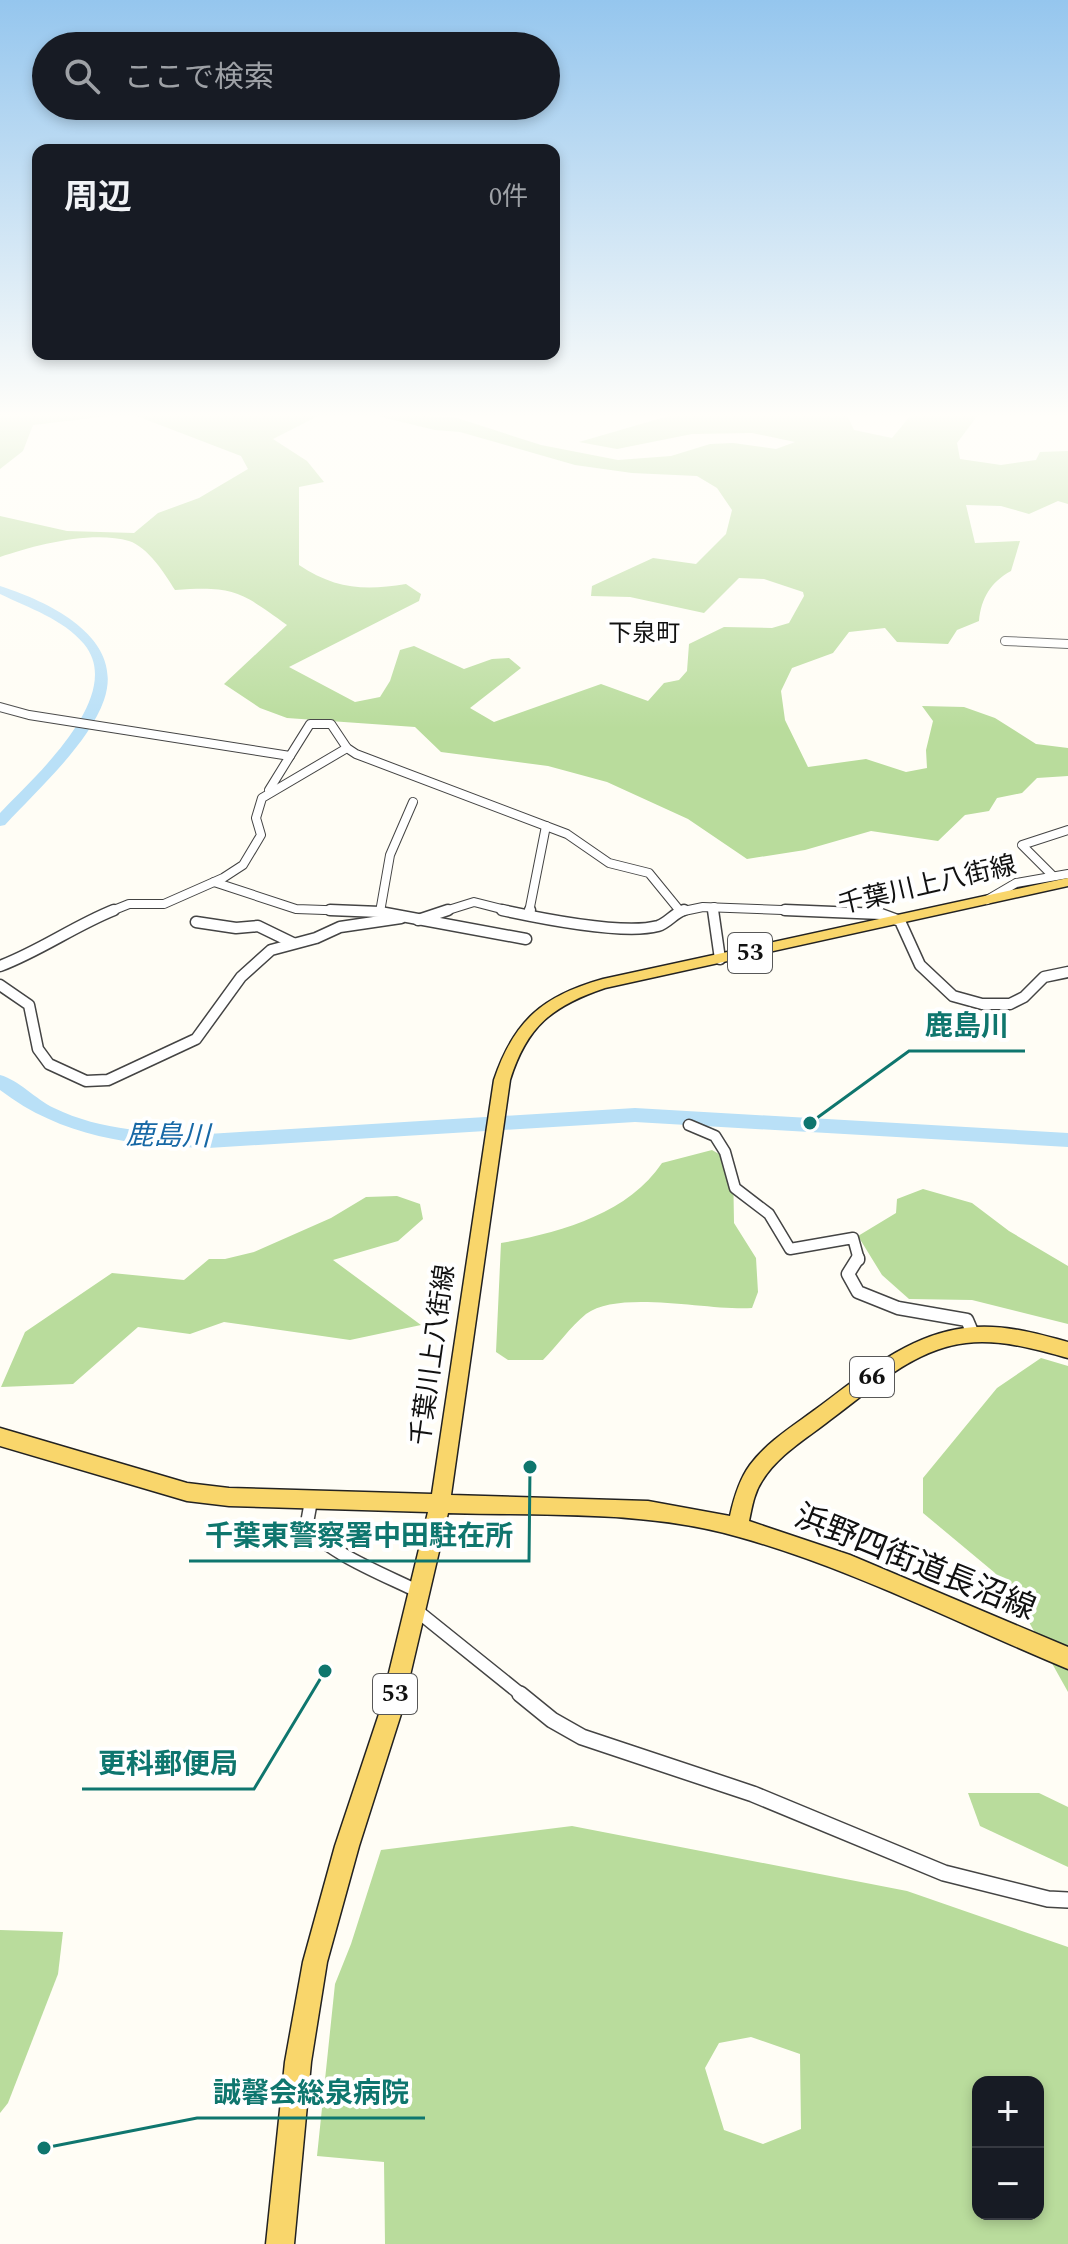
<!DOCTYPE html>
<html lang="ja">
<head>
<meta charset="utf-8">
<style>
	body { margin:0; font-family:Spectral,"Noto Sans JP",serif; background:#242831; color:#f1f3f6 }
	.controls { position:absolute; right:24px; bottom:24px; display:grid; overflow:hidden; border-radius:16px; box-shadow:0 4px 12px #0003 }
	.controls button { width:72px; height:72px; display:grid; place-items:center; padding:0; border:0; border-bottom:2px solid #363941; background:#171b24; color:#f1f3f6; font:40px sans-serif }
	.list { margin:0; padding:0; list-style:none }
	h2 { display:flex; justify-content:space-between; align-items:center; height:104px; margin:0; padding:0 32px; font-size:34px }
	h2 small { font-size:26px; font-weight:400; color:#9ea1a6 }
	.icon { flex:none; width:44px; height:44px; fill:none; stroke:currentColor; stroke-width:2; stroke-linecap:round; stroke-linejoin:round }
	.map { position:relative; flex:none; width:1068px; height:2244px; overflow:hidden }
	.search { position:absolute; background:#171b24; box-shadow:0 4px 12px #0003; left:32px; top:32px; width:528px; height:88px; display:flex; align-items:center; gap:20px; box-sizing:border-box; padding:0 28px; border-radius:44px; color:#9ea1a6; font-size:30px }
	.panel { position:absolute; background:#171b24; box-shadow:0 4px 12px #0003; left:32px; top:144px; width:528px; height:216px; border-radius:16px }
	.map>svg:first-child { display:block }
	.forest { fill:#b9dc9c; fill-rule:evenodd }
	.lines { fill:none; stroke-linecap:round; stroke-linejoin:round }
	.river { fill:#b9e0f7; fill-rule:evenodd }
	.minor-far3-casing { stroke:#444; stroke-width:10 }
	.minor-far2-casing { stroke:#444; stroke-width:13 }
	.minor-far1-casing { stroke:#444; stroke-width:15 }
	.minor-casing { stroke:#444; stroke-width:18 }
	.primary-casing { stroke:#222; stroke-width:3 }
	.minor-far3 { stroke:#fff; stroke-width:8 }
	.minor-far2 { stroke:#fff; stroke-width:10 }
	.minor-far1 { stroke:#fff; stroke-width:12 }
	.minor { stroke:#fff; stroke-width:15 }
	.primary { fill:#f9d66b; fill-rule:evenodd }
	.labels { text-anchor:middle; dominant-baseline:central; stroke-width:8; stroke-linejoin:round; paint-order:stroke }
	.far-neighbourhood-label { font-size:24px; fill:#111; stroke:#fff }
	.shield { fill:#fff; stroke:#585858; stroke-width:2 }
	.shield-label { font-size:24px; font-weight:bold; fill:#111 }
	.street-label { font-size:26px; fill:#111; stroke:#fff }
	.water-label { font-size:28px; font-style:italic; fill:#1768a6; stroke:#fff }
	.near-street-label { font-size:32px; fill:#111; stroke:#fff }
	.leader { fill:none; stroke:#0f766e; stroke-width:3 }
	.callout-dot { fill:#0f766e; stroke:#fff; stroke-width:3 }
	.callout-label { font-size:28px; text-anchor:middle; font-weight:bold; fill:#0f766e; stroke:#fff; stroke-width:8; stroke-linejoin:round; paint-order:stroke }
</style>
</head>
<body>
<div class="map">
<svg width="1068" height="2244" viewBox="0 0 1068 2244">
	<rect width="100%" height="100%" fill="#fffdf5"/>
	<g class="forest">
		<path d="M 0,415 L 118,415 L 33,425 L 23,451 L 0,469 Z"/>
		<path d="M 134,415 L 320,415 L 273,439 L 307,461 L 324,482 L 299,487 L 299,565 C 335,589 364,591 406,584 L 421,594 L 419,601 L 289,667 L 355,702 L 380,697 L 390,681 L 400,650 L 414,646 L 464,669 L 492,659 L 509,658 L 521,668 L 470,708 L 494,722 L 601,684 L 648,701 L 664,683 L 679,680 L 687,671 L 689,644 L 724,627 L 772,628 L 789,623 L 804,596 L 803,592 L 764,579 L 739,578 L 704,613 L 630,597 L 591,596 L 592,586 L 653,558 L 696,564 L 726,534 L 732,510 L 717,488 L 697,476 L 632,473 L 575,465 L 460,432 L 435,430 L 373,415 L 454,417 L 541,445 L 618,460 L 671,456 L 710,444 L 733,443 L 776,449 L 795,442 L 752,433 L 692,434 L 617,449 L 579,442 L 672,415 L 847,415 L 854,430 L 892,438 L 911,415 L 978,415 L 957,443 L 960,459 L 1001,465 L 1036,460 L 1040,452 L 1068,451 L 1068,504 L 1058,501 L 1029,514 L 1001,506 L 966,505 L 975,543 L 1020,541 L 1011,571 C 991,582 981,598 979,621 L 957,630 L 948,644 L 897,642 L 885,628 L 849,632 L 833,653 L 792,668 L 781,691 L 785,720 L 808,767 L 866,759 L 906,772 L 927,768 L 926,750 L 933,721 L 922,706 L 964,707 L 995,718 L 1036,744 L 1068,748 L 1068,776 L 1037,778 L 1022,793 L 997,798 L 989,811 L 965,815 L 938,841 L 871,831 L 805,850 L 747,859 L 688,819 L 607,782 L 548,766 L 441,752 L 415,727 L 287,718 L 260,708 L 224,684 L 287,625 C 240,591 234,586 175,590 C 165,574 148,547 129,541 C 93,530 34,545 0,557 L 0,516 L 67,531 L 134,533 L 158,513 L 199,498 L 248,469 L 241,456 Z"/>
		<path d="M 712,1150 L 733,1162 L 734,1223 L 756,1258 L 758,1292 L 752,1308 C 709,1311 619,1289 586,1314 C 570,1327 557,1346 543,1360 L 508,1360 L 496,1352 L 501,1243 C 559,1233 628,1214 662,1163 Z"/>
		<path d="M 923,1189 L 972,1203 L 1009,1231 L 1068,1266 L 1068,1324 L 972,1300 L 909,1299 L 882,1275 L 858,1236 L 896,1213 L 897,1199 Z"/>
		<path d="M 397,1196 L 420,1204 L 423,1219 L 398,1241 L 333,1260 L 421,1325 L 350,1340 L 224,1322 L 190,1334 L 138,1327 L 73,1384 L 1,1387 L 25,1332 L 112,1273 L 184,1280 L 209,1259 L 225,1259 L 254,1252 L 331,1218 L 366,1197 Z"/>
		<path d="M 1041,1358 L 1068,1366 L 1068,1692 L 1025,1615 L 995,1573 L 923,1513 L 923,1478 L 997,1388 Z"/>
		<path d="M 968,1793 L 1039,1793 L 1068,1807 L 1068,1867 L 980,1826 Z"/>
		<path d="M 572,1826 L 907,1891 L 1068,1947 L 1068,2244 L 385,2244 L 384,2162 L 317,2156 L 335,1984 L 351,1944 L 381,1850 ZM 751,2037 L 800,2054 L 801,2129 L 763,2144 L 724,2130 L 705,2068 L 719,2043 ZM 978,2082 L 1038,2082 L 1038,2214 L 978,2214 Z"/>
		<path d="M 0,1930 L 63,1932 L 58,1974 L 8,2103 L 0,2113 Z"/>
	</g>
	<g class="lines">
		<g class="river">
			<path d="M 0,586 C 47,601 126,637 104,700 C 88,745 37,790 5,825 L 0,826 L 0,813 C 32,779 127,696 84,644 C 63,619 29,608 0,594 Z"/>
			<path d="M 0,1075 C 19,1080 35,1099 54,1108 C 101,1131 156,1133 208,1134 L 635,1108 L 1068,1133 L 1068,1147 L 635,1122 L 208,1148 C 133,1146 61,1137 0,1090 Z"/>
		</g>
		<g class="minor-far3-casing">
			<g id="minor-far3">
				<path d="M 1005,641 L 1068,644"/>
				<path d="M 0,707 L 29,715 L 290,756 L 269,790"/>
				<path d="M 290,756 L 310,724 L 331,724 L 347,748 L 356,754 L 567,834 L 609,863 L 649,873 L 680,911"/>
				<path d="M 1053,876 L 1022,845 L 1068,830"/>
				<path d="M 214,882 L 296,909 L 381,912"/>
				<path d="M 987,900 L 1016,883 L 1068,874"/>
				<path d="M 109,912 L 129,904 L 164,904 L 223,878 L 243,865 L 261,835 L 256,818 L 262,798 L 347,748"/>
				<path d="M 380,912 L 390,855 L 413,802"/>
				<path d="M 442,912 L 474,902 L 513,912"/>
				<path d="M 529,912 L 546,826"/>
				<path d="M 679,912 L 703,907 L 836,912"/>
				<path d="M 713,912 L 714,907"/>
			</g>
		</g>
		<g class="minor-far2-casing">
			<g id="minor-far2">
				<path d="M 330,910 L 380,912 L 526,939"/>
				<path d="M 502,910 C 539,918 624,935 658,926 C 668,923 674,913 684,910"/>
				<path d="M 713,910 L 720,959"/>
				<path d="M 785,910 L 881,914 L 900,921 L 920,965 L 953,996 L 982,1004 L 1010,1004 L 1024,997 L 1044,977 L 1068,972"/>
				<path d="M 529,914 L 530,910"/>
				<path d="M 418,920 L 448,910"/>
				<path d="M 196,922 L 236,928 L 258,926 L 293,943"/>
				<path d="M 0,966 C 40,951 74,926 114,910"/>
				<path d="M 0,985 L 29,1005 L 38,1049 L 49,1064 L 86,1081 L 108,1080 L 196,1039 L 241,977 L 271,950 L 316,938 L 340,927 L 401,918"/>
				<path d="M 689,1125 L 715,1136 L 725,1152 L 735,1188 L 769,1214 L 790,1249 L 853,1238 L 859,1260"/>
			</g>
		</g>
		<g class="minor-far1-casing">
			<g id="minor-far1">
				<path d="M 858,1258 L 848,1274 L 858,1292 L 898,1308 L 967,1320 L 973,1334"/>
				<path d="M 311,1501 L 307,1523 C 321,1551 390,1577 419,1592"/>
				<path d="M 416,1610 L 523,1696"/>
			</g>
		</g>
		<g class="minor-casing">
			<path id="minor" d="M 520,1694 L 552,1720 L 582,1737 L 753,1794 L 944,1873 L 1048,1899 L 1068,1900"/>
		</g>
		<g class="primary-casing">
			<path id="primary" d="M 1068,878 L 1068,886 L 605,988 C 552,1006 527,1026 510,1080 L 451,1495 L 648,1501 L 730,1516 C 734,1498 739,1480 750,1465 C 767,1442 793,1426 816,1409 C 861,1376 907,1335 965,1328 C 1000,1323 1035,1333 1068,1342 L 1068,1358 C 1035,1349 1001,1339 966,1343 C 913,1349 871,1390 830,1420 C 806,1439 778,1455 762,1481 C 754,1493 752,1507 749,1521 L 850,1555 L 1068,1647 L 1068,1669 C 959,1624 853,1569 739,1537 C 646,1510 544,1516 448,1513 L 401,1714 L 359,1846 L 327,1962 L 311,2062 L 294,2244 L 266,2244 L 285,2062 L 303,1962 L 335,1846 L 379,1714 L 428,1512 L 229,1506 L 187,1501 L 0,1446 L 0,1428 L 187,1483 L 229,1488 L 432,1494 L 494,1080 C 514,1020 543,996 603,979 Z"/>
		</g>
		<use href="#minor-far3" class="minor-far3"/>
		<use href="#minor-far2" class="minor-far2"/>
		<use href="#minor-far1" class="minor-far1"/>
		<use href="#minor" class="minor"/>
		<use href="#primary" class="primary"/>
	</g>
	<linearGradient id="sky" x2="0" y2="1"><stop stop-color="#95c6ee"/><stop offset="0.57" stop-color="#fffefa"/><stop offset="1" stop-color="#fffefa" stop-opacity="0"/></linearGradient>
	<rect width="1068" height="729" fill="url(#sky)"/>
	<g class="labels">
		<g class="far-neighbourhood-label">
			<text x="644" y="634">下泉町</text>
		</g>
		<g class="shield">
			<rect x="728" y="933" width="44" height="40" rx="6"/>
			<rect x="850" y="1357" width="44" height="40" rx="6"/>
			<rect x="373" y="1674" width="44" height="40" rx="6"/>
		</g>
		<g class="shield-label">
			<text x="750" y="953">53</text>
			<text x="872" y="1377">66</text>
			<text x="395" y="1694">53</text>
		</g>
		<g class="street-label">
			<text transform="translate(927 885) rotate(-13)">千葉川上八街線</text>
			<text transform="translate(433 1355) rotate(-82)">千葉川上八街線</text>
		</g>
		<g class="water-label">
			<text transform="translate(168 1136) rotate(1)">鹿島川</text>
		</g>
		<g class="near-street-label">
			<text transform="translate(915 1563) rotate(22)">浜野四街道長沼線</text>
		</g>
	</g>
	<path class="leader" d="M810 1123L909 1051H1025M530 1467L529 1561H189M325 1671L254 1789H82M44 2148L197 2118H425"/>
	<g class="callout-dot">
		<circle cx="810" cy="1123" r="8"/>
		<circle cx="530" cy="1467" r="8"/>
		<circle cx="325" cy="1671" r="8"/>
		<circle cx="44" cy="2148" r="8"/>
	</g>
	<g class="callout-label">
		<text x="967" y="1035">鹿島川</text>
		<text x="359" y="1545">千葉東警察署中田駐在所</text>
		<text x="168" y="1773">更科郵便局</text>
		<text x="311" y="2102">誠馨会総泉病院</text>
	</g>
</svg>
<div class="controls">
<button>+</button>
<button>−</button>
</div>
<div class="search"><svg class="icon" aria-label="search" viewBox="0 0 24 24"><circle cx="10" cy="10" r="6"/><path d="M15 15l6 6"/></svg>ここで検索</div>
<section class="panel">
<h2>周辺<small>0件</small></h2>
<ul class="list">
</ul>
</section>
</div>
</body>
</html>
